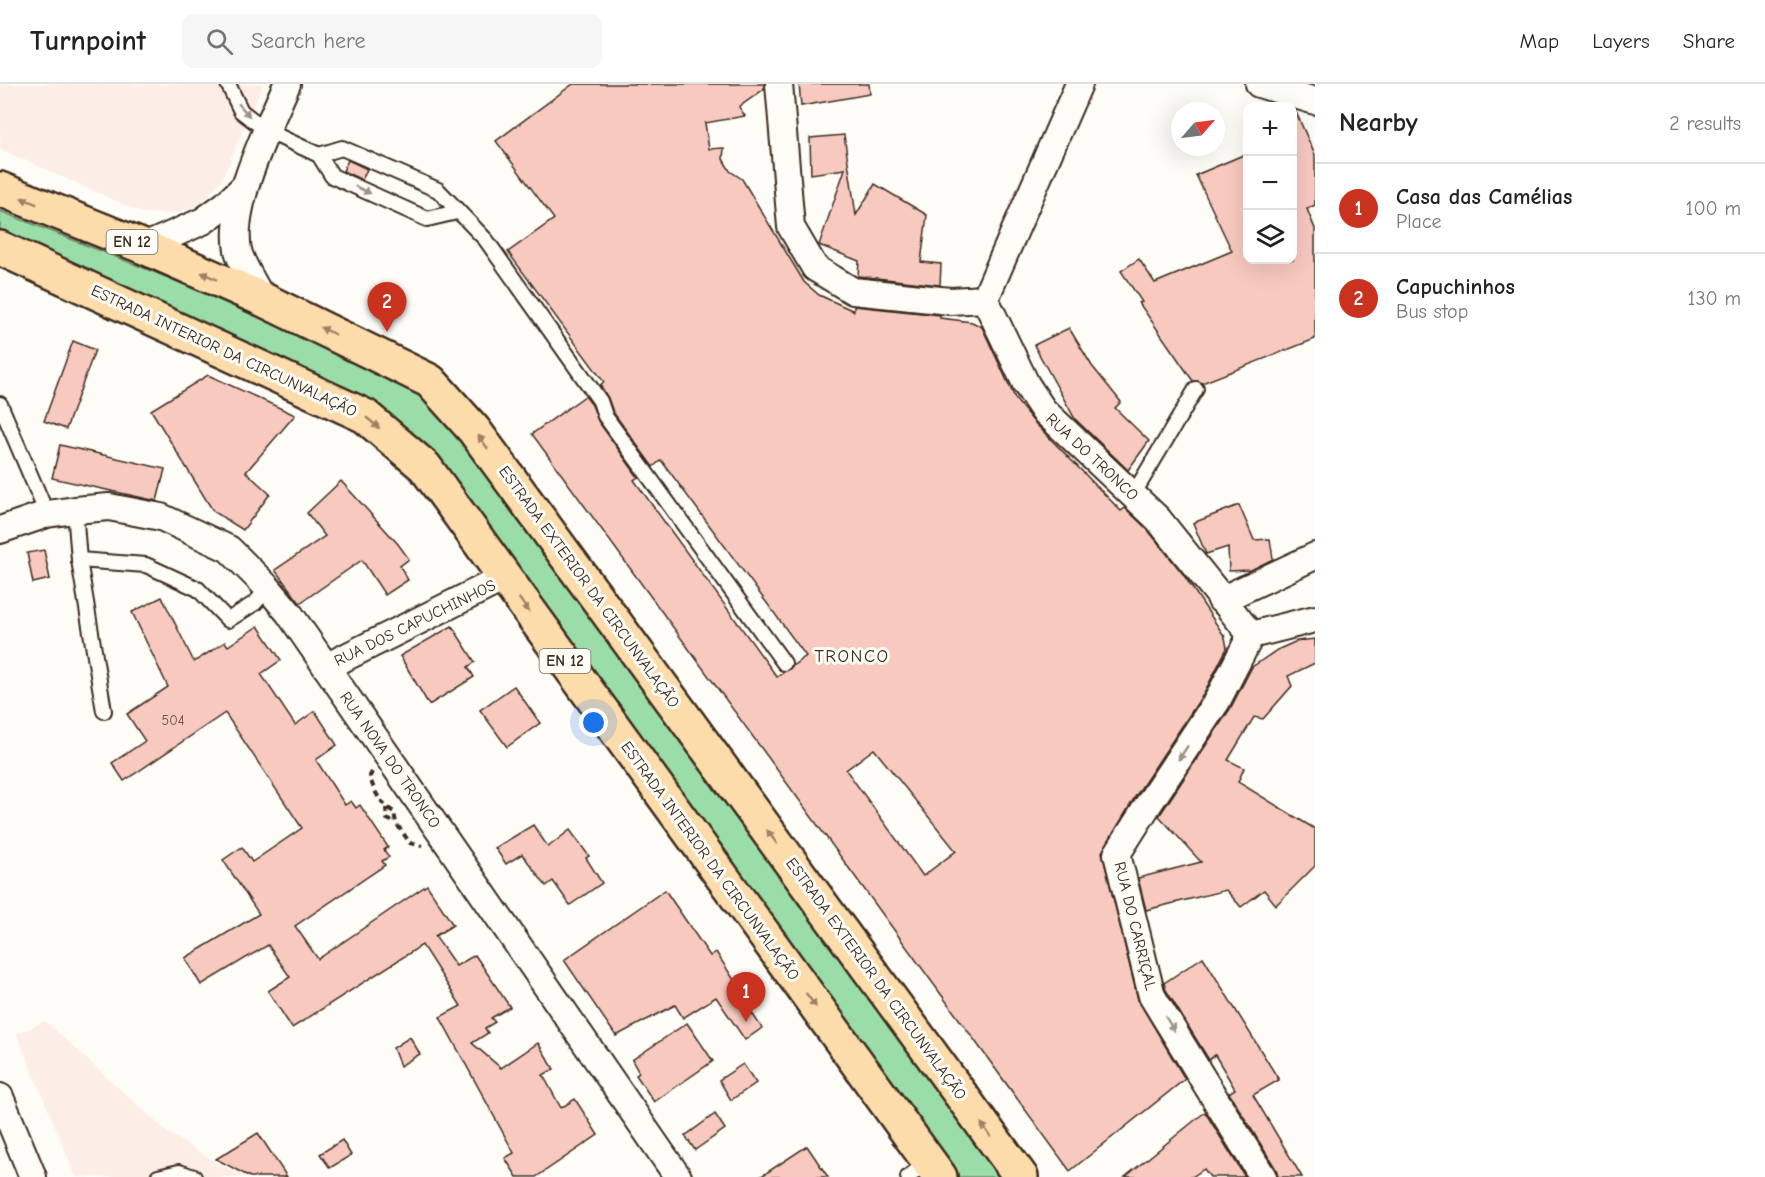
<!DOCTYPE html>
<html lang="en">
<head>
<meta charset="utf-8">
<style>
	body { margin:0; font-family:"Comic Neue",sans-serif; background:#f6f6f6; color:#222 }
	.controls { position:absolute; right:18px; top:18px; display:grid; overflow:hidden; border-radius:12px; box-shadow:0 6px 24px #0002 }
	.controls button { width:54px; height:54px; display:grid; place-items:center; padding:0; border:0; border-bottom:2px solid #e0e0e0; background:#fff; color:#222; font:30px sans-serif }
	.compass { position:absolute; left:1171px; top:18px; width:54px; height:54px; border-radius:50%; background:#fff; box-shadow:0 6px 24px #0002; rotate:62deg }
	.you { position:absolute; left:594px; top:639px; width:21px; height:21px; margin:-15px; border:4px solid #fff; border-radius:50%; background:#1a73e8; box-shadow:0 0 0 9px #1a73e833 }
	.badge { display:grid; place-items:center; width:39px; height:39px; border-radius:50%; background:#c8321e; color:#fff; font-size:20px; font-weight:700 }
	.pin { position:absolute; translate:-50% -50px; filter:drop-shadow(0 2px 3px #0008) }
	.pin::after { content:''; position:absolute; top:32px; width:21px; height:18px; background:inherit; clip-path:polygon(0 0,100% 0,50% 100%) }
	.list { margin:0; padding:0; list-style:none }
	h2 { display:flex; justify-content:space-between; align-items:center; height:78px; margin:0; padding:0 24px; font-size:26px }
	h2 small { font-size:20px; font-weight:400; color:#767676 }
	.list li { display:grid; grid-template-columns:39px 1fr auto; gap:18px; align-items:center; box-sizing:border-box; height:90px; padding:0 24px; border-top:2px solid #e0e0e0 }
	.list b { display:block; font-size:22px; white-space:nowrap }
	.list p { margin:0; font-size:20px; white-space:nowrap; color:#767676 }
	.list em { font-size:20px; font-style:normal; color:#767676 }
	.icon { flex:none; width:33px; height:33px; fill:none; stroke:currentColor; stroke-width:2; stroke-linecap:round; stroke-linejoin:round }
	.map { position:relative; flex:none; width:1315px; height:1093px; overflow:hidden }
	header { display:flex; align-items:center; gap:36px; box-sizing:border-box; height:84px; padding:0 30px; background:#fff; border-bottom:2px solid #e0e0e0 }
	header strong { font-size:28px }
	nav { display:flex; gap:33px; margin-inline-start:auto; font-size:21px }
	.search { width:420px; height:54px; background:#f6f6f6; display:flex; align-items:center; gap:15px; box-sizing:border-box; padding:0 21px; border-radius:12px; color:#767676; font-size:22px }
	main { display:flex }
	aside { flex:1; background:#fff }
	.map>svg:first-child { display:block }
	.built { fill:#fcede6 }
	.green { fill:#9adda9; stroke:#6a8464; stroke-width:1.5 }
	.building { fill:#f8c9bf; stroke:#3b2a1e; stroke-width:1.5; fill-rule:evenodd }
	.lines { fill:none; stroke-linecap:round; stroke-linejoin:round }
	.service-casing { stroke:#3b2a1e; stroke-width:18 }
	.minor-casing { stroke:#3b2a1e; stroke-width:30 }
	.primary-casing { stroke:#3b2a1e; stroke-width:38 }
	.path { stroke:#3b2a1e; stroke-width:4; stroke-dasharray:6 4.5; stroke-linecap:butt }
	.service { stroke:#fdfcf7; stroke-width:14 }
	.minor { stroke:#fdfcf7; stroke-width:26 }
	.primary { stroke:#fddcac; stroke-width:33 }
	.oneway { fill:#9c938a }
	.oneway2 { fill:#9c8365 }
	.labels { text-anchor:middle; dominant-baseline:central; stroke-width:6; stroke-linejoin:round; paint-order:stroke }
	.number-label { font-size:14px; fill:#6a5246 }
	.shield { fill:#fdfcf7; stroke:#75695f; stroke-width:1.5 }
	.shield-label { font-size:15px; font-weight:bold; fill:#3b2a1e }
	.street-label { font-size:16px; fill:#3b2a1e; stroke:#fdfcf7 }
	.neighbourhood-label { font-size:18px; letter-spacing:1.5px; fill:#3b2a1e; stroke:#fdfcf7 }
</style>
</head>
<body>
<header>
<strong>Turnpoint</strong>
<div class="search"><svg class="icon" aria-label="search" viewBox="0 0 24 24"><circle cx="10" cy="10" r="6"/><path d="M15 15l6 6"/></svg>Search here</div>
<nav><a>Map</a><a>Layers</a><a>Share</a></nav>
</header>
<main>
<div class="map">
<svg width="1315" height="1093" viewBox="0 0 1315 1093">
	<rect width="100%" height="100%" fill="#fdfcf7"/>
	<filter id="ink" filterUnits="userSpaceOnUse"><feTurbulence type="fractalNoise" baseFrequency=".0167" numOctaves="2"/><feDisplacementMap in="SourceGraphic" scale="12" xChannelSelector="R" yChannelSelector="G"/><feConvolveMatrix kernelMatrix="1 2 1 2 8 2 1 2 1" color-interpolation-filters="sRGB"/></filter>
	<g filter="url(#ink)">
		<g class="built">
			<path d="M 0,0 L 263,0 L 222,95 L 204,116 L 192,124 L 173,130 L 143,129 L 0,65 Z"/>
			<path d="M 45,937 L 167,1048 L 215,1078 L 245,1093 L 76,1093 L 17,950 Z"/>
		</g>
		<path class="green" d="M 0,127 L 242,223 L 419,305 L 453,338 L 1004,1093 L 959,1093 L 948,1080 L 427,367 L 166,225 L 0,145 Z"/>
		<g class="building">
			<path d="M 573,0 L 764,0 L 764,5 L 739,23 L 745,32 L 705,39 L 709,65 L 724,64 L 723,75 L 730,87 L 742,95 L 804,198 L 819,211 L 854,227 L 854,222 L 940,231 L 940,234 L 972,238 L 982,243 L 1016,316 L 1033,337 L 1121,427 L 1125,424 L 1147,445 L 1183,490 L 1225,553 L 1227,564 L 1204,609 L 1135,713 L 1102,768 L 1138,916 L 1185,995 L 1070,1087 L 532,350 L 585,312 L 592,321 L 598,337 L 638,393 L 634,396 L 777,593 L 806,572 L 661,376 L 653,383 L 613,328 L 608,314 L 600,301 L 604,298 L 508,168 L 554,135 L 496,57 ZM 874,665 L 956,767 L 923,792 L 846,686 Z"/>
			<path d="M 799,0 L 869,0 L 870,10 L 801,22 Z"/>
			<path d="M 1293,26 L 1295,26 L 1315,71 L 1315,121 L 1307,125 L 1315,145 L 1315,255 L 1202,299 L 1193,297 L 1139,219 L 1142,218 L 1121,187 L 1139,175 L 1155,199 L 1232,167 L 1196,91 L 1248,69 L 1248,176 L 1293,176 Z"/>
			<path d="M 844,51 L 856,131 L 875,100 L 927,131 L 921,178 L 941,180 L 940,201 L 858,192 L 859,177 L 819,161 L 845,85 L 811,90 L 810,54 Z"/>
			<path d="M 348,76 L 367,85 L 362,96 L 343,87 Z"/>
			<path d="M 1069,244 L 1092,282 L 1121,318 L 1115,324 L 1149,357 L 1128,386 L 1075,335 L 1034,261 Z"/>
			<path d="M 73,257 L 95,266 L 66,345 L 44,337 Z"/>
			<path d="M 208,291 L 295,331 L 246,388 L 270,410 L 243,446 L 213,427 L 151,326 Z"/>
			<path d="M 60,361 L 165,385 L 157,417 L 52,394 Z"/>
			<path d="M 341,397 L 398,460 L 409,475 L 400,482 L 408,496 L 385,511 L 362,476 L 300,519 L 275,486 L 325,452 L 307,429 Z"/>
			<path d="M 1239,421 L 1254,456 L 1270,455 L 1273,475 L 1251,486 L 1229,487 L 1228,463 L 1206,470 L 1193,439 Z"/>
			<path d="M 44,466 L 50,495 L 33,499 L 27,469 Z"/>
			<path d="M 162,513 L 194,578 L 225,558 L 228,562 L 258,542 L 281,576 L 261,590 L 295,641 L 315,627 L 337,661 L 316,676 L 345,721 L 351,717 L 356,724 L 360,721 L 388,763 L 384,766 L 389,773 L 382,777 L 385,781 L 295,842 L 318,875 L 427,801 L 453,841 L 435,852 L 456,882 L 475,871 L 510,923 L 491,934 L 495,938 L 485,944 L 488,949 L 472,959 L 501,984 L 538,959 L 554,985 L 543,991 L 561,1024 L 575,1015 L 598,1051 L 536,1093 L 517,1093 L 505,1074 L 514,1069 L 440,933 L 461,922 L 422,861 L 292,944 L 268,907 L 290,893 L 268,861 L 201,901 L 185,874 L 259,830 L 223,776 L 242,763 L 252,778 L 302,744 L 225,629 L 124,697 L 112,679 L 145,657 L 127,630 L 168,603 L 132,528 Z"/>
			<path d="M 452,542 L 475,578 L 468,583 L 474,593 L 429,621 L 400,572 Z"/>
			<path d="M 1315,555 L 1315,579 L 1288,592 L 1292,602 L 1263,635 L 1254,633 L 1228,676 L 1244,684 L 1238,698 L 1315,745 L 1315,782 L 1276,821 L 1264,806 L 1241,823 L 1226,806 L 1146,826 L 1138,794 L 1201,778 L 1159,732 L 1230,625 L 1252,583 L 1277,566 L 1297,557 Z"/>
			<path d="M 514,602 L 540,639 L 507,663 L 480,626 Z"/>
			<path d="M 533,741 L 548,763 L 570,746 L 589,772 L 586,774 L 602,799 L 570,821 L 553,797 L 546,802 L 522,770 L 506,780 L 495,764 Z"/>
			<path d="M 665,806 L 710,872 L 716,868 L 736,899 L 733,901 L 762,944 L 745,956 L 716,913 L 683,934 L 675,921 L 616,952 L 564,876 Z"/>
			<path d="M 1203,873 L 1279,996 L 1253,1011 L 1302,1093 L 1278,1093 L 1276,1085 L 1229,1009 L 1235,1005 L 1215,971 L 1209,976 L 1166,906 L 1164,899 Z"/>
			<path d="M 687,939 L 713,977 L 654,1018 L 636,991 L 639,989 L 632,976 Z"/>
			<path d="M 410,953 L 420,970 L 400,982 L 393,964 Z"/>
			<path d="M 743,980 L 756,999 L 731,1016 L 719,996 Z"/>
			<path d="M 1205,1028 L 1245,1093 L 1210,1093 L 1204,1085 L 1192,1093 L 1125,1093 Z"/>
			<path d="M 715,1030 L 725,1045 L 695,1066 L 685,1052 Z"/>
			<path d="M 258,1049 L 287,1093 L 250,1093 L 216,1075 Z"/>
			<path d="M 342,1056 L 351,1071 L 330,1084 L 320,1070 Z"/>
			<path d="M 807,1062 L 828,1093 L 760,1093 Z"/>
		</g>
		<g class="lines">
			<g class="service-casing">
				<g id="service">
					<path d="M 228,0 L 241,27 L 267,47 L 319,71 L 332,92 L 427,135 L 457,128"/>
					<path d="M 319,71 L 342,64 L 438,106 L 486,156 L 600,317 L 605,332 L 784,579"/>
					<path d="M 0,320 L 47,430"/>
					<path d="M 1133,411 L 1196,305"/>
					<path d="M 75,426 L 79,476 L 104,627"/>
					<path d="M 79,476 L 146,481 L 198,505 L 228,536 L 255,519 L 268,504"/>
					<path d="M 158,1093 L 179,1088 L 194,1093"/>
					<path d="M 908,1093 L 929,1077"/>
				</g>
			</g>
			<g class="minor-casing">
				<g id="minor">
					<path d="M 779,0 L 791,143 L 815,184 L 853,207 L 950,217 L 985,215"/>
					<path d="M 1079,0 L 985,215 L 1026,300 L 1043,326 L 1158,435 L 1251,551"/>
					<path d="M 1259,0 L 1315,17"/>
					<path d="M 144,163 L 203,137 L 225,121 L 244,103"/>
					<path d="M 262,215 C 256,203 240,178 238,166 C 229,120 269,42 287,0"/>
					<path d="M 0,446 L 47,430 L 75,426 L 109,423 L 161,433 L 229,465 L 268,504 L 289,529 L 678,1093"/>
					<path d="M 1221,516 L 1315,472"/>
					<path d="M 326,583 L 504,494"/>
					<path d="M 0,1013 L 33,1093"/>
					<path d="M 1263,1093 L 1152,912 L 1117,770 L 1148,721 L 1217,617 L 1251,551 L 1315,535"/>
				</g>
			</g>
			<g class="primary-casing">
				<g id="primary">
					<path d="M 0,105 L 144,163 L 262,215 L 430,297 L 474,346 L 1021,1093"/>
					<path d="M 0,164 L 365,332 L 425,383 L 940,1093"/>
				</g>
			</g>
			<g class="path">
				<path d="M 372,688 L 370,692 C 373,707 381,720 394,728 L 396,739 L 410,759 L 422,762"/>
				<path d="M 386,724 L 387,735 L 396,739"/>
			</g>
			<use href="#service" class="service"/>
			<use href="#minor" class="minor"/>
			<use href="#primary" class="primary"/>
		</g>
		<defs><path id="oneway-solid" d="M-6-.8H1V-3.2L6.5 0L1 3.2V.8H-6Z" transform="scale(1.5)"/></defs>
		<g class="oneway">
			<use href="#oneway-solid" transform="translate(244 26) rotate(49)"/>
			<use href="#oneway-solid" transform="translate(363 106) rotate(25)"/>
			<use href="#oneway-solid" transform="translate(1183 669) rotate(124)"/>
			<use href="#oneway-solid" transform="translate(1170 940) rotate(58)"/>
		</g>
		<g class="oneway2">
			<use href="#oneway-solid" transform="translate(29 117) rotate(-158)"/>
			<use href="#oneway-solid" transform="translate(209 192) rotate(-156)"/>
			<use href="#oneway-solid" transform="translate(328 247) rotate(-154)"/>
			<use href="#oneway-solid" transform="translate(373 339) rotate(40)"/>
			<use href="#oneway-solid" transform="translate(483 358) rotate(-126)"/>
			<use href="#oneway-solid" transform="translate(524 521) rotate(54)"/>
			<use href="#oneway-solid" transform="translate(772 753) rotate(-126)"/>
			<use href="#oneway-solid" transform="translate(811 916) rotate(54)"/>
			<use href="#oneway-solid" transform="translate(986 1046) rotate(-126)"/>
		</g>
	</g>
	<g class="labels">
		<g class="number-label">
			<text x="173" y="636">504</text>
		</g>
		<g class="shield">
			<rect x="106.5" y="146" width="51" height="24" rx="4.5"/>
			<rect x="539.5" y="565" width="51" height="24" rx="4.5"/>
		</g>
		<g class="shield-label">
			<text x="132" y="158">EN 12</text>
			<text x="565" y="577">EN 12</text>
		</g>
		<g class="street-label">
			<text transform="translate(224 267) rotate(25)">ESTRADA INTERIOR DA CIRCUNVALAÇÃO</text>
			<text transform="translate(1092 373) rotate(43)">RUA DO TRONCO</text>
			<text transform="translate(589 503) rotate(54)">ESTRADA EXTERIOR DA CIRCUNVALAÇÃO</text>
			<text transform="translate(415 539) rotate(-26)">RUA DOS CAPUCHINHOS</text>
			<text transform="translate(390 676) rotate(55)">RUA NOVA DO TRONCO</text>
			<text transform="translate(710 777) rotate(54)">ESTRADA INTERIOR DA CIRCUNVALAÇÃO</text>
			<text transform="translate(1135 842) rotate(76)">RUA DO CARRIÇAL</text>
			<text transform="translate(876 895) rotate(54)">ESTRADA EXTERIOR DA CIRCUNVALAÇÃO</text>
		</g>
		<g class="neighbourhood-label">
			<text x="852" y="572">TRONCO</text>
		</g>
	</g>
</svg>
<div class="controls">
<button>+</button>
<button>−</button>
<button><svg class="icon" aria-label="layers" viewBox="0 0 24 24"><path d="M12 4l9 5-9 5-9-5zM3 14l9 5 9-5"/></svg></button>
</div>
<svg class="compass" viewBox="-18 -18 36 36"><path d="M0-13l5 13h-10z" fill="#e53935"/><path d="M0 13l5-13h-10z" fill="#767676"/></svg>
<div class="you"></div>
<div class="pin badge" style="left:746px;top:938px">1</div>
<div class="pin badge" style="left:387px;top:248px">2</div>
</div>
<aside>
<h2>Nearby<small>2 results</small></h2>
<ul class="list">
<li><span class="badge">1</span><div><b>Casa das Camélias</b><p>Place</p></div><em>100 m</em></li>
<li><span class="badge">2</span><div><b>Capuchinhos</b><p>Bus stop</p></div><em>130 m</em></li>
</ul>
</aside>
</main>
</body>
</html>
